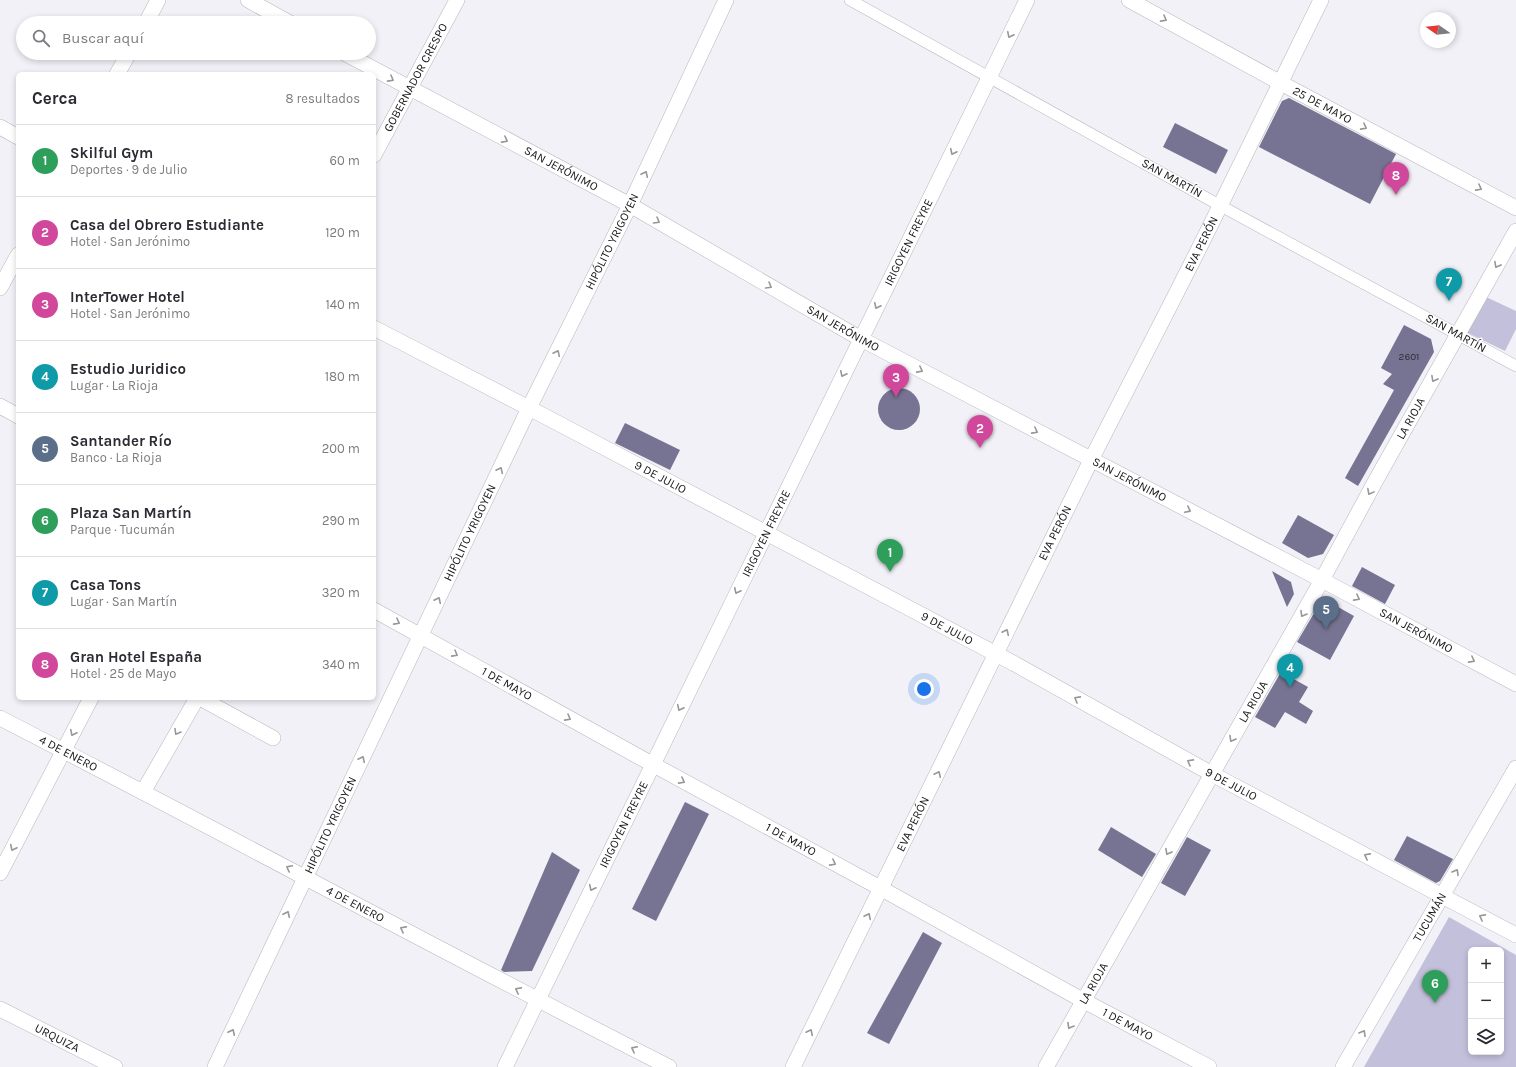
<!DOCTYPE html>
<html lang="es">
<head>
<meta charset="utf-8">
<style>
	body { margin:0; font-family:Karla,sans-serif; background:#f7f7f7; color:#2b2b33 }
	.controls { position:absolute; right:12px; bottom:12px; display:grid; overflow:hidden; border-radius:6px; box-shadow:0 2px 6px #0003 }
	.controls button { width:36px; height:36px; display:grid; place-items:center; padding:0; border:0; border-bottom:1px solid #e1e1e2; background:#fff; color:#2b2b33; font:20px sans-serif }
	.compass { position:absolute; left:1420px; top:12px; width:36px; height:36px; border-radius:50%; background:#fff; box-shadow:0 2px 6px #0003; rotate:284deg }
	.you { position:absolute; left:924px; top:689px; width:14px; height:14px; margin:-10px; border:3px solid #fff; border-radius:50%; background:#1a73e8; box-shadow:0 0 0 6px #1a73e833 }
	.badge { display:grid; place-items:center; width:26px; height:26px; border-radius:50%; background:#1a73e8; color:#fff; font-size:13px; font-weight:700 }
	.pin { position:absolute; translate:-50% -33px; filter:drop-shadow(0 1px 2px #0008) }
	.pin::after { content:''; position:absolute; top:21px; width:14px; height:12px; background:inherit; clip-path:polygon(0 0,100% 0,50% 100%) }
	.list { margin:0; padding:0; list-style:none }
	h2 { display:flex; justify-content:space-between; align-items:center; height:52px; margin:0; padding:0 16px; font-size:17px }
	h2 small { font-size:13px; font-weight:400; color:#7c7c81 }
	.list li { display:grid; grid-template-columns:26px 1fr auto; gap:12px; align-items:center; box-sizing:border-box; height:72px; padding:0 16px; border-top:1px solid #e1e1e2 }
	.list b { display:block; font-size:15px; white-space:nowrap }
	.list p { margin:0; font-size:13px; white-space:nowrap; color:#7c7c81 }
	.list em { font-size:13px; font-style:normal; color:#7c7c81 }
	.icon { flex:none; width:22px; height:22px; fill:none; stroke:currentColor; stroke-width:2; stroke-linecap:round; stroke-linejoin:round }
	.map { position:relative; flex:none; width:1516px; height:1067px; overflow:hidden }
	.search { position:absolute; background:#fff; box-shadow:0 2px 6px #0003; left:16px; top:16px; width:360px; height:44px; display:flex; align-items:center; gap:10px; box-sizing:border-box; padding:0 14px; border-radius:22px; color:#7c7c81; font-size:15px }
	.panel { position:absolute; background:#fff; box-shadow:0 2px 6px #0003; left:16px; top:72px; width:360px; height:628px; border-radius:6px }
	.map>svg:first-child { display:block }
	.green { fill:#c3c0db; fill-rule:evenodd }
	.building { fill:#777392 }
	.lines { fill:none; stroke-linecap:round; stroke-linejoin:round }
	.pedestrian-casing { stroke:#b7b7bd; stroke-width:12 }
	.minor-casing { stroke:#b7b7bd; stroke-width:16 }
	.pedestrian { stroke:#fff; stroke-width:11 }
	.minor { stroke:#fff; stroke-width:15 }
	.oneway { stroke:#979798 }
	.labels { text-anchor:middle; dominant-baseline:central; stroke-width:3; stroke-linejoin:round; paint-order:stroke }
	.number-label { font-size:10px; fill:#2f2e37 }
	.street-label { font-size:12px; fill:#171719; stroke:#fff }
</style>
</head>
<body>
<div class="map">
<svg width="1516" height="1067" viewBox="0 0 1516 1067">
	<rect width="100%" height="100%" fill="#f1f1f7"/>
	<g class="green">
		<path d="M 1486,297 L 1516,311 L 1516,329 L 1505,351 L 1466,332 Z"/>
		<path d="M 1449,917 L 1516,955 L 1516,1067 L 1364,1067 ZM 1471,950 L 1501,950 L 1501,1052 L 1471,1052 Z"/>
	</g>
	<g class="building">
		<path d="M 1289,98 L 1396,154 L 1370,204 L 1259,147 L 1282,101 Z"/>
		<path d="M 1175,123 L 1228,150 L 1216,174 L 1163,147 Z"/>
		<path d="M 1404,325 L 1431,339 L 1434,352 L 1358,486 L 1345,478 L 1394,390 L 1383,384 L 1392,374 L 1381,368 Z"/>
		<circle cx="899" cy="409" r="21"/>
		<path d="M 625,423 L 680,450 L 670,470 L 615,443 Z"/>
		<path d="M 1298,515 L 1334,535 L 1323,554 L 1308,558 L 1282,543 Z"/>
		<path d="M 1362,567 L 1395,585 L 1385,604 L 1352,586 Z"/>
		<path d="M 1272,571 L 1291,582 L 1294,594 L 1287,607 Z"/>
		<path d="M 1331,603 L 1354,616 L 1330,660 L 1297,642 L 1317,608 Z"/>
		<path d="M 1281,672 L 1308,687 L 1299,702 L 1313,711 L 1306,724 L 1285,712 L 1275,728 L 1255,717 Z"/>
		<path d="M 685,802 L 709,814 L 656,921 L 632,909 Z"/>
		<path d="M 1111,827 L 1156,854 L 1142,877 L 1098,850 Z"/>
		<path d="M 1407,836 L 1453,859 L 1440,881 L 1436,883 L 1394,860 Z"/>
		<path d="M 1187,837 L 1211,850 L 1185,896 L 1161,883 Z"/>
		<path d="M 552,852 L 580,870 L 532,971 L 504,972 L 501,970 Z"/>
		<path d="M 923,932 L 942,943 L 889,1044 L 867,1033 Z"/>
	</g>
	<g class="lines">
		<g class="pedestrian-casing">
			<path id="pedestrian" d="M 850,0 L 1221,206 L 1516,366"/>
		</g>
		<g class="minor-casing">
			<g id="minor">
				<path d="M 248,0 L 290,23"/>
				<path id="s1" d="M 1129,0 L 1279,82 L 1516,208"/>
				<path d="M 146,23 L 158,0"/>
				<path id="s2" d="M 344,53 L 630,205 L 861,339 L 1322,580 L 1516,684"/>
				<path d="M 117,74 L 129,53"/>
				<path d="M 0,127 L 18,137"/>
				<path id="s3" d="M 374,155 L 457,0"/>
				<path d="M 0,288 L 18,255"/>
				<path id="s4" d="M 374,328 L 550,419 L 1015,664 L 1212,774 L 1516,935"/>
				<path d="M 0,406 L 18,416"/>
				<path id="s5" d="M 374,610 L 652,764 L 882,889 L 1084,1001 L 1209,1067"/>
				<path d="M 200,698 L 273,738"/>
				<path id="s6" d="M 0,718 C 224,833 444,953 669,1067"/>
				<path d="M 143,792 L 197,698"/>
				<path d="M 0,873 L 91,698"/>
				<path id="s7" d="M 0,1009 L 115,1067"/>
				<path id="s8" d="M 215,1067 L 529,408 L 630,205 L 726,0"/>
				<path id="s9" d="M 505,1067 L 1027,0"/>
				<path id="s10" d="M 793,1067 C 894,865 990,662 1091,460 C 1134,375 1179,290 1221,204 C 1255,136 1287,68 1321,0"/>
				<path id="s11" d="M 1046,1067 L 1322,580 L 1376,480 L 1516,231"/>
				<path id="s12" d="M 1343,1067 L 1516,768"/>
			</g>
		</g>
		<use href="#pedestrian" class="pedestrian"/>
		<use href="#minor" class="minor"/>
	</g>
	<defs><path id="oneway-chevron" d="M-2-3.5L2.5 0L-2 3.5" fill="none" stroke-width="1.6" stroke-linecap="round" stroke-linejoin="round"/></defs>
	<g class="oneway">
		<use href="#oneway-chevron" transform="translate(1164 19) rotate(29)"/>
		<use href="#oneway-chevron" transform="translate(1010 35) rotate(116)"/>
		<use href="#oneway-chevron" transform="translate(391 79) rotate(29)"/>
		<use href="#oneway-chevron" transform="translate(1364 127) rotate(28)"/>
		<use href="#oneway-chevron" transform="translate(505 140) rotate(28)"/>
		<use href="#oneway-chevron" transform="translate(953 152) rotate(116)"/>
		<use href="#oneway-chevron" transform="translate(645 174) rotate(-65)"/>
		<use href="#oneway-chevron" transform="translate(1479 188) rotate(28)"/>
		<use href="#oneway-chevron" transform="translate(657 221) rotate(30)"/>
		<use href="#oneway-chevron" transform="translate(1497 265) rotate(119)"/>
		<use href="#oneway-chevron" transform="translate(769 286) rotate(30)"/>
		<use href="#oneway-chevron" transform="translate(877 306) rotate(116)"/>
		<use href="#oneway-chevron" transform="translate(557 353) rotate(-64)"/>
		<use href="#oneway-chevron" transform="translate(920 370) rotate(28)"/>
		<use href="#oneway-chevron" transform="translate(843 374) rotate(116)"/>
		<use href="#oneway-chevron" transform="translate(1434 379) rotate(119)"/>
		<use href="#oneway-chevron" transform="translate(1035 431) rotate(28)"/>
		<use href="#oneway-chevron" transform="translate(500 470) rotate(-64)"/>
		<use href="#oneway-chevron" transform="translate(1370 492) rotate(118)"/>
		<use href="#oneway-chevron" transform="translate(1188 510) rotate(27)"/>
		<use href="#oneway-chevron" transform="translate(737 591) rotate(116)"/>
		<use href="#oneway-chevron" transform="translate(1357 598) rotate(28)"/>
		<use href="#oneway-chevron" transform="translate(438 600) rotate(-64)"/>
		<use href="#oneway-chevron" transform="translate(1303 614) rotate(120)"/>
		<use href="#oneway-chevron" transform="translate(397 622) rotate(28)"/>
		<use href="#oneway-chevron" transform="translate(1006 632) rotate(-64)"/>
		<use href="#oneway-chevron" transform="translate(455 654) rotate(29)"/>
		<use href="#oneway-chevron" transform="translate(1472 660) rotate(28)"/>
		<use href="#oneway-chevron" transform="translate(1077 699) rotate(-151)"/>
		<use href="#oneway-chevron" transform="translate(680 708) rotate(116)"/>
		<use href="#oneway-chevron" transform="translate(568 718) rotate(29)"/>
		<use href="#oneway-chevron" transform="translate(177 732) rotate(120)"/>
		<use href="#oneway-chevron" transform="translate(73 733) rotate(117)"/>
		<use href="#oneway-chevron" transform="translate(1232 739) rotate(120)"/>
		<use href="#oneway-chevron" transform="translate(362 759) rotate(-64)"/>
		<use href="#oneway-chevron" transform="translate(1190 762) rotate(-151)"/>
		<use href="#oneway-chevron" transform="translate(938 774) rotate(-64)"/>
		<use href="#oneway-chevron" transform="translate(682 781) rotate(28)"/>
		<use href="#oneway-chevron" transform="translate(13 848) rotate(117)"/>
		<use href="#oneway-chevron" transform="translate(1168 852) rotate(119)"/>
		<use href="#oneway-chevron" transform="translate(1367 856) rotate(-152)"/>
		<use href="#oneway-chevron" transform="translate(833 863) rotate(28)"/>
		<use href="#oneway-chevron" transform="translate(289 868) rotate(-153)"/>
		<use href="#oneway-chevron" transform="translate(1456 872) rotate(-60)"/>
		<use href="#oneway-chevron" transform="translate(592 888) rotate(116)"/>
		<use href="#oneway-chevron" transform="translate(287 914) rotate(-65)"/>
		<use href="#oneway-chevron" transform="translate(868 916) rotate(-63)"/>
		<use href="#oneway-chevron" transform="translate(1482 917) rotate(-152)"/>
		<use href="#oneway-chevron" transform="translate(403 929) rotate(-152)"/>
		<use href="#oneway-chevron" transform="translate(518 990) rotate(-152)"/>
		<use href="#oneway-chevron" transform="translate(1070 1026) rotate(120)"/>
		<use href="#oneway-chevron" transform="translate(232 1032) rotate(-65)"/>
		<use href="#oneway-chevron" transform="translate(810 1032) rotate(-63)"/>
		<use href="#oneway-chevron" transform="translate(1363 1033) rotate(-60)"/>
		<use href="#oneway-chevron" transform="translate(634 1049) rotate(-153)"/>
	</g>
	<g class="labels">
		<g class="number-label">
			<text x="1409" y="357">2601</text>
		</g>
		<g class="street-label">
			<text stroke="none"><textPath href="#s3" startOffset="88">GOBERNADOR CRESPO</textPath></text>
			<text stroke="none"><textPath href="#s1" startOffset="220">25 DE MAYO</textPath></text>
			<text stroke="none"><textPath href="#s2" startOffset="246">SAN JERÓNIMO</textPath></text>
			<text transform="translate(1172 178) rotate(29)">SAN MARTÍN</text>
			<text stroke="none"><textPath href="#s8" startOffset="916">HIPÓLITO YRIGOYEN</textPath></text>
			<text stroke="none"><textPath href="#s9" startOffset="918">IRIGOYEN FREYRE</textPath></text>
			<text stroke="none"><textPath href="#s10" startOffset="919">EVA PERÓN</textPath></text>
			<text stroke="none"><textPath href="#s2" startOffset="570">SAN JERÓNIMO</textPath></text>
			<text transform="translate(1456 333) rotate(29)">SAN MARTÍN</text>
			<text stroke="none"><textPath href="#s11" startOffset="744">LA RIOJA</textPath></text>
			<text stroke="none"><textPath href="#s4" startOffset="323">9 DE JULIO</textPath></text>
			<text stroke="none"><textPath href="#s2" startOffset="894">SAN JERÓNIMO</textPath></text>
			<text stroke="none"><textPath href="#s8" startOffset="592">HIPÓLITO YRIGOYEN</textPath></text>
			<text stroke="none"><textPath href="#s9" startOffset="594">IRIGOYEN FREYRE</textPath></text>
			<text stroke="none"><textPath href="#s10" startOffset="595">EVA PERÓN</textPath></text>
			<text stroke="none"><textPath href="#s4" startOffset="647">9 DE JULIO</textPath></text>
			<text stroke="none"><textPath href="#s2" startOffset="1218">SAN JERÓNIMO</textPath></text>
			<text stroke="none"><textPath href="#s5" startOffset="152">1 DE MAYO</textPath></text>
			<text stroke="none"><textPath href="#s11" startOffset="420">LA RIOJA</textPath></text>
			<text stroke="none"><textPath href="#s6" startOffset="77">4 DE ENERO</textPath></text>
			<text stroke="none"><textPath href="#s4" startOffset="971">9 DE JULIO</textPath></text>
			<text stroke="none"><textPath href="#s9" startOffset="270">IRIGOYEN FREYRE</textPath></text>
			<text stroke="none"><textPath href="#s10" startOffset="271">EVA PERÓN</textPath></text>
			<text stroke="none"><textPath href="#s8" startOffset="268">HIPÓLITO YRIGOYEN</textPath></text>
			<text stroke="none"><textPath href="#s5" startOffset="476">1 DE MAYO</textPath></text>
			<text stroke="none"><textPath href="#s6" startOffset="401">4 DE ENERO</textPath></text>
			<text stroke="none"><textPath href="#s12" startOffset="173">TUCUMÁN</textPath></text>
			<text stroke="none"><textPath href="#s11" startOffset="96">LA RIOJA</textPath></text>
			<text stroke="none"><textPath href="#s5" startOffset="860">1 DE MAYO</textPath></text>
			<text stroke="none"><textPath href="#s7" startOffset="64">URQUIZA</textPath></text>
		</g>
	</g>
</svg>
<div class="controls">
<button>+</button>
<button>−</button>
<button><svg class="icon" aria-label="layers" viewBox="0 0 24 24"><path d="M12 4l9 5-9 5-9-5zM3 14l9 5 9-5"/></svg></button>
</div>
<svg class="compass" viewBox="-18 -18 36 36"><path d="M0-13l5 13h-10z" fill="#e53935"/><path d="M0 13l5-13h-10z" fill="#7c7c81"/></svg>
<div class="you"></div>
<div class="pin badge" style="left:890px;top:572px;background:#2e9e5b">1</div>
<div class="pin badge" style="left:980px;top:448px;background:#d1479c">2</div>
<div class="pin badge" style="left:896px;top:397px;background:#d1479c">3</div>
<div class="pin badge" style="left:1290px;top:687px;background:#0f9aa8">4</div>
<div class="pin badge" style="left:1326px;top:629px;background:#5c6f8a">5</div>
<div class="pin badge" style="left:1435px;top:1003px;background:#2e9e5b">6</div>
<div class="pin badge" style="left:1449px;top:301px;background:#0f9aa8">7</div>
<div class="pin badge" style="left:1396px;top:195px;background:#d1479c">8</div>
<div class="search"><svg class="icon" aria-label="search" viewBox="0 0 24 24"><circle cx="10" cy="10" r="6"/><path d="M15 15l6 6"/></svg>Buscar aquí</div>
<section class="panel">
<h2>Cerca<small>8 resultados</small></h2>
<ul class="list">
<li><span class="badge" style="background:#2e9e5b">1</span><div><b>Skilful Gym</b><p>Deportes · 9 de Julio</p></div><em>60 m</em></li>
<li><span class="badge" style="background:#d1479c">2</span><div><b>Casa del Obrero Estudiante</b><p>Hotel · San Jerónimo</p></div><em>120 m</em></li>
<li><span class="badge" style="background:#d1479c">3</span><div><b>InterTower Hotel</b><p>Hotel · San Jerónimo</p></div><em>140 m</em></li>
<li><span class="badge" style="background:#0f9aa8">4</span><div><b>Estudio Juridico</b><p>Lugar · La Rioja</p></div><em>180 m</em></li>
<li><span class="badge" style="background:#5c6f8a">5</span><div><b>Santander Río</b><p>Banco · La Rioja</p></div><em>200 m</em></li>
<li><span class="badge" style="background:#2e9e5b">6</span><div><b>Plaza San Martín</b><p>Parque · Tucumán</p></div><em>290 m</em></li>
<li><span class="badge" style="background:#0f9aa8">7</span><div><b>Casa Tons</b><p>Lugar · San Martín</p></div><em>320 m</em></li>
<li><span class="badge" style="background:#d1479c">8</span><div><b>Gran Hotel España</b><p>Hotel · 25 de Mayo</p></div><em>340 m</em></li>
</ul>
</section>
</div>
</body>
</html>
